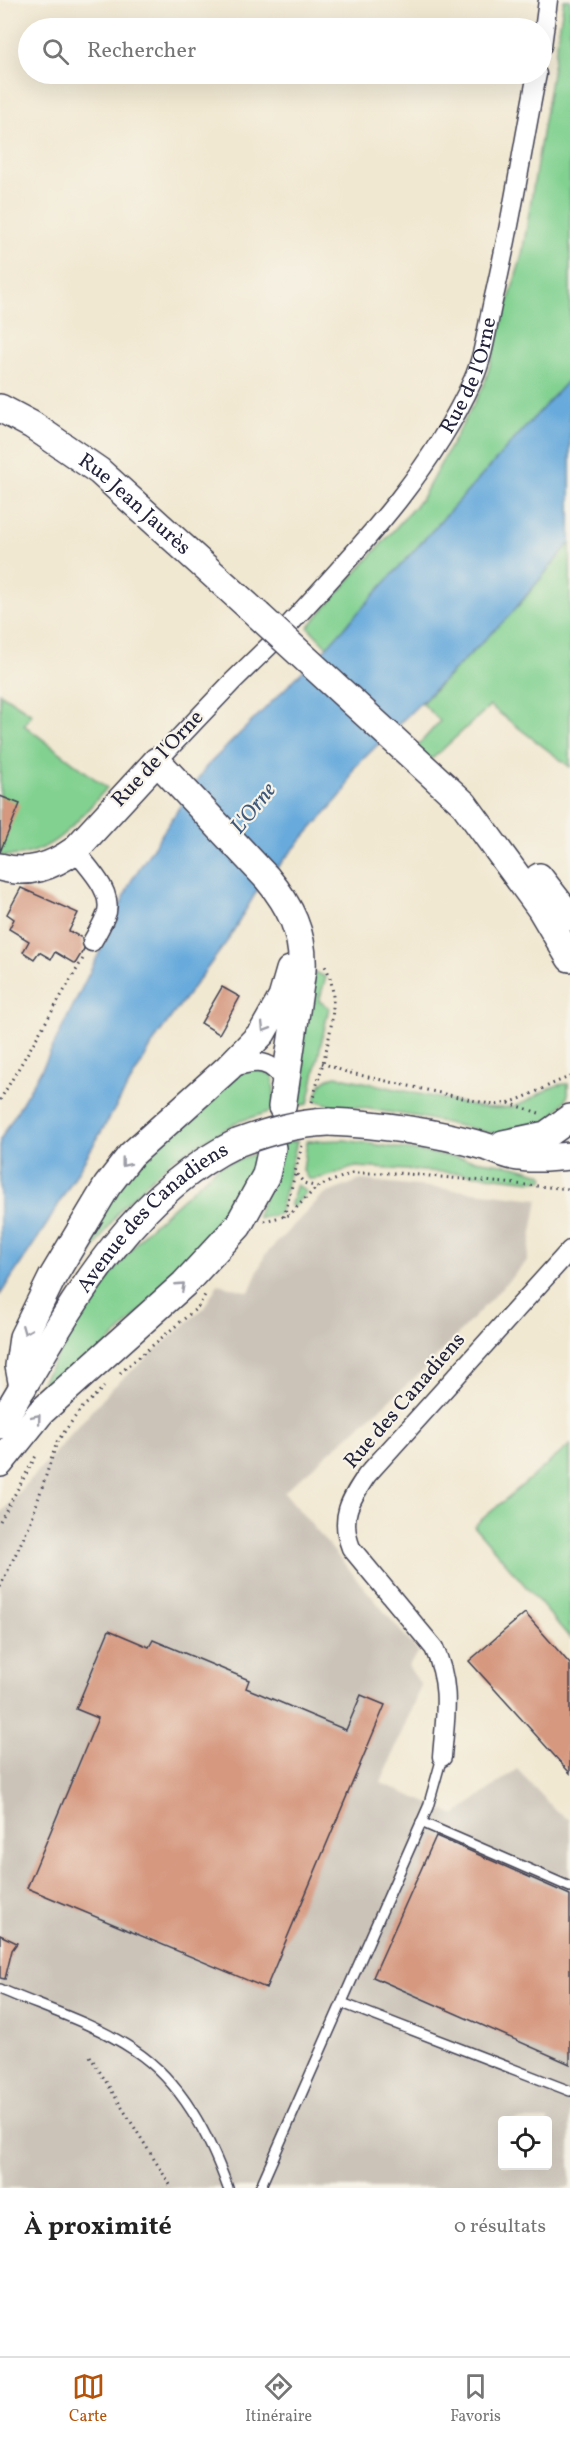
<!DOCTYPE html>
<html lang="fr">
<head>
<meta charset="utf-8">
<style>
	body { margin:0; font-family:Vollkorn,serif; background:#f6f6f6; color:#222 }
	.controls { position:absolute; right:18px; bottom:18px; display:grid; overflow:hidden; border-radius:6px; box-shadow:0 6px 24px #0002 }
	.controls button { width:54px; height:54px; display:grid; place-items:center; padding:0; border:0; border-bottom:2px solid #e0e0e0; background:#fff; color:#222; font:30px sans-serif }
	.list { margin:0; padding:0; list-style:none }
	h2 { display:flex; justify-content:space-between; align-items:center; height:78px; margin:0; padding:0 24px; font-size:26px }
	h2 small { font-size:20px; font-weight:400; color:#767676 }
	.icon { flex:none; width:33px; height:33px; fill:none; stroke:currentColor; stroke-width:2; stroke-linecap:round; stroke-linejoin:round }
	.map { position:relative; flex:none; width:570px; height:2188px; overflow:hidden }
	.search { position:absolute; background:#fff; box-shadow:0 6px 24px #0002; left:18px; right:18px; top:18px; height:66px; display:flex; align-items:center; gap:15px; box-sizing:border-box; padding:0 21px; border-radius:33px; color:#767676; font-size:22px }
	.sheet { height:168px; background:#fff }
	nav { display:flex; justify-content:space-around; align-items:center; box-sizing:border-box; height:84px; border-top:2px solid #e0e0e0; background:#fff; font-size:16px; color:#767676 }
	nav a { display:grid; justify-items:center; gap:3px }
	nav .on { color:#b45309 }
	.map>svg:first-child { display:block }
	.industrial { fill:#cbc3b8; fill-rule:evenodd }
	.green { fill:#82d191; stroke:#527a66; stroke-width:1.5 }
	.water { fill:#67aadc; stroke:#44668c; stroke-width:1.5 }
	.building { fill:#d6987f }
	.lines { fill:none; stroke-linecap:round; stroke-linejoin:round }
	.lane-casing { stroke:#414052; stroke-width:12 }
	.street-casing { stroke:#414052; stroke-width:21 }
	.secondary-casing { stroke:#414052; stroke-width:30 }
	.path { stroke:#414052; stroke-width:3; stroke-dasharray:1.5 4.5; stroke-linecap:butt }
	.lane { stroke:#fff; stroke-width:9 }
	.street { stroke:#fff; stroke-width:18 }
	.secondary { stroke:#fff; stroke-width:27 }
	.secondary-bridge-casing { stroke:#414052; stroke-width:30; stroke-linecap:butt }
	.secondary-bridge { stroke:#fff; stroke-width:27 }
	.oneway { stroke:#9c9ca7 }
	.labels { text-anchor:middle; dominant-baseline:central; stroke-width:4.5; stroke-linejoin:round; paint-order:stroke }
	.street-label { font-size:21px; fill:#22223b; stroke:#f7f3e8 }
	.water-label { font-size:22px; font-style:italic; fill:#3e587b; stroke:#f7f3e8 }
</style>
</head>
<body>
<div class="map">
<svg width="570" height="2188" viewBox="0 0 570 2188">
	<rect width="100%" height="100%" fill="#f7f3e8"/>
	<filter id="ink" filterUnits="userSpaceOnUse"><feTurbulence type="fractalNoise" baseFrequency=".0167" numOctaves="2"/><feDisplacementMap in="SourceGraphic" scale="12" xChannelSelector="R" yChannelSelector="G"/><feConvolveMatrix kernelMatrix="1 2 1 2 8 2 1 2 1" color-interpolation-filters="sRGB"/></filter>
	<filter id="wash" filterUnits="userSpaceOnUse"><feTurbulence type="fractalNoise" baseFrequency=".008" numOctaves="4" result="noise"/><feDisplacementMap in="SourceGraphic" scale="24" xChannelSelector="R" yChannelSelector="G"/><feGaussianBlur stdDeviation="1.35" result="paint"/><feColorMatrix in="noise" values="0 0 0 0 0 0 0 0 0 0 0 0 0 0 0 0 0 1.4 0 .05"/><feComposite in="paint" operator="in"/></filter>
	<g filter="url(#wash)">
		<rect width="100%" height="100%" fill="#f1e8d1"/>
		<path class="industrial" d="M 361,1180 L 538,1199 L 527,1261 L 427,1367 L 284,1492 L 419,1653 L 408,1666 L 421,1685 L 381,1783 L 455,1815 L 517,1769 L 557,1812 L 570,1820 L 570,2188 L 0,2188 L 0,1514 L 110,1390 L 204,1308 L 218,1284 L 249,1292 L 265,1255 L 323,1195 ZM 502,2120 L 548,2120 L 548,2166 L 502,2166 Z"/>
		<g class="green">
			<path d="M 564,0 L 570,0 L 570,378 L 327,647 L 308,627 L 422,498 L 484,385 L 522,255 Z"/>
			<path d="M 570,543 L 570,767 L 490,706 L 433,758 L 402,763 L 440,721 L 422,703 L 520,604 Z"/>
			<path d="M 0,693 L 32,714 L 24,725 L 107,788 C 77,820 50,862 0,855 Z"/>
			<path d="M 314,972 L 326,977 L 319,1001 L 329,1007 L 308,1104 L 288,1107 Z"/>
			<path d="M 252,1068 L 273,1075 L 275,1110 L 237,1122 L 171,1160 L 121,1208 L 29,1346 L 110,1192 L 229,1078 Z"/>
			<path d="M 336,1076 L 479,1107 C 492,1108 504,1109 516,1106 C 534,1100 550,1083 568,1084 L 568,1094 L 566,1100 L 549,1120 L 501,1135 L 419,1117 L 357,1107 L 333,1106 L 315,1100 C 319,1086 321,1079 336,1076 Z"/>
			<path d="M 345,1140 L 514,1166 L 541,1174 L 544,1177 L 543,1180 L 532,1181 L 460,1173 L 356,1167 C 339,1171 324,1180 308,1179 L 303,1170 L 307,1141 Z"/>
			<path d="M 297,1141 L 280,1211 L 279,1214 L 260,1218 L 257,1216 L 284,1143 Z"/>
			<path d="M 254,1154 L 256,1168 L 230,1224 L 4,1445 L 89,1303 L 145,1232 L 219,1166 Z"/>
			<path d="M 297,1184 L 306,1192 L 294,1206 L 290,1206 Z"/>
			<path d="M 570,1445 L 570,1638 L 474,1526 Z"/>
		</g>
		<path class="water" d="M 570,378 L 570,543 L 510,615 L 354,768 L 345,791 L 258,889 L 228,940 L 158,1035 L 47,1224 L 0,1295 L 0,1140 L 44,1065 L 104,943 L 131,881 L 206,767 L 327,647 Z"/>
		<g id="blocks">
			<g class="building">
				<path d="M 0,796 L 20,804 L 0,852 Z"/>
				<path d="M 21,888 L 78,913 L 69,931 L 82,938 L 84,949 L 75,964 L 55,952 L 51,959 L 39,952 L 34,959 L 23,952 L 29,941 L 9,929 L 14,919 L 7,914 Z"/>
				<path d="M 222,987 L 240,997 L 219,1034 L 201,1023 Z"/>
				<path d="M 525,1613 L 570,1664 L 570,1773 L 469,1661 Z"/>
				<path d="M 109,1630 L 149,1647 L 153,1640 L 249,1680 L 246,1688 L 346,1730 L 361,1695 L 385,1705 L 266,1988 L 27,1888 L 98,1718 L 76,1709 Z"/>
				<path d="M 436,1836 L 570,1895 L 570,2064 L 373,1977 Z"/>
				<path d="M 0,1935 L 17,1943 L 12,1950 L 5,1979 L 0,1978 Z"/>
			</g>
		</g>
	</g>
	<g filter="url(#ink)">
		<use href="#blocks" fill-opacity="0" stroke="#414052" stroke-width="1.5"/>
		<g class="lines">
			<g class="lane-casing">
				<g id="lane">
					<path d="M 421,1822 L 570,1887"/>
					<path d="M 0,1989 C 44,2008 94,2023 134,2050 C 182,2082 209,2135 228,2188"/>
					<path d="M 342,2003 L 570,2091"/>
					<path d="M 260,2188 L 428,1807 L 442,1757"/>
				</g>
			</g>
			<g class="street-casing">
				<g id="street">
					<path d="M 542,46 L 548,0"/>
					<path id="s1" d="M 288,626 C 357,550 430,475 473,380 C 484,356 487,327 493,301 C 511,226 522,149 537,74"/>
					<path d="M 157,761 L 233,681 L 270,645"/>
					<path d="M 75,850 C 87,867 112,889 107,912 C 104,922 97,933 92,942"/>
					<path d="M 230,1068 C 257,1060 272,1058 286,1085"/>
					<path d="M 442,1757 C 445,1717 452,1686 434,1648 L 351,1548 C 339,1517 350,1500 367,1475 L 570,1250"/>
				</g>
			</g>
			<g class="secondary-casing">
				<g id="secondary">
					<path id="s2" d="M 0,408 L 32,425 L 99,471 L 258,615"/>
					<path d="M 464,804 L 541,909 L 570,958"/>
					<path d="M 0,867 C 28,875 51,867 75,850 L 157,761 L 267,878 C 290,906 304,933 302,970 L 282,1107"/>
					<path d="M 539,877 L 570,917"/>
					<path d="M 329,1122 C 378,1124 436,1132 484,1146 C 496,1149 506,1156 519,1157 C 536,1160 553,1157 570,1156"/>
					<path d="M 503,1144 L 546,1135 L 570,1118"/>
					<path d="M 23,1387 L 19,1366 L 23,1337 L 52,1278 L 107,1186 L 131,1155 L 228,1068 L 262,1033 L 282,998 L 290,970"/>
					<path id="s3" d="M 0,1425 C 62,1323 124,1197 237,1143"/>
					<path d="M 0,1463 L 41,1412 L 184,1284 L 238,1226 L 266,1175 L 272,1148"/>
				</g>
			</g>
			<g class="path">
				<path d="M 322,1063 L 346,1072 L 494,1105 C 522,1103 544,1085 570,1077"/>
				<path d="M 0,1100 L 84,957"/>
				<path d="M 312,1102 C 322,1064 347,997 323,963"/>
				<path d="M 509,1103 L 539,1113"/>
				<path d="M 302,1146 L 295,1172 L 304,1183 L 317,1187"/>
				<path d="M 284,1217 L 295,1174"/>
				<path d="M 264,1221 L 289,1215 L 317,1187 L 352,1173 L 397,1173 L 570,1189"/>
				<path d="M 120,1373 L 198,1307 L 205,1295"/>
				<path d="M 0,1521 L 37,1454"/>
				<path d="M 0,1587 L 30,1524 L 57,1442 L 80,1410 L 104,1387"/>
				<path d="M 90,2056 L 172,2188"/>
			</g>
			<use href="#lane" class="lane"/>
			<use href="#street" class="street"/>
			<use href="#secondary" class="secondary"/>
			<g class="secondary-bridge-casing">
				<g id="secondary-bridge">
					<path d="M 258,615 L 464,804"/>
					<path d="M 237,1143 C 267,1132 296,1123 329,1122"/>
				</g>
			</g>
			<use href="#secondary-bridge" class="secondary-bridge"/>
		</g>
		<defs><path id="oneway-chevron" d="M-2-3.5L2.5 0L-2 3.5" fill="none" stroke-width="1.6" stroke-linecap="round" stroke-linejoin="round" transform="scale(1.5)"/></defs>
		<g class="oneway">
			<use href="#oneway-chevron" transform="translate(265 1028) rotate(122)"/>
			<use href="#oneway-chevron" transform="translate(125 1163) rotate(128)"/>
			<use href="#oneway-chevron" transform="translate(181 1286) rotate(-43)"/>
			<use href="#oneway-chevron" transform="translate(26 1330) rotate(112)"/>
			<use href="#oneway-chevron" transform="translate(37 1418) rotate(-50)"/>
		</g>
	</g>
	<g class="labels">
		<g class="street-label">
			<text stroke="none"><textPath href="#s1" startOffset="312">Rue de l'Orne</textPath></text>
			<text stroke="none"><textPath href="#s2" startOffset="166">Rue Jean Jaurès</textPath></text>
			<text transform="translate(158 759) rotate(-47)">Rue de l'Orne</text>
			<text stroke="none"><textPath href="#s3" startOffset="260">Avenue des Canadiens</textPath></text>
			<text transform="translate(405 1401) rotate(-49)">Rue des Canadiens</text>
		</g>
		<g class="water-label">
			<text transform="translate(254 809) rotate(-51)">L'Orne</text>
		</g>
	</g>
</svg>
<div class="controls">
<button><svg class="icon" aria-label="locate" viewBox="0 0 24 24"><circle cx="12" cy="12" r="6"/><path d="M12 2v4M12 18v4M2 12h4M18 12h4"/></svg></button>
</div>
<div class="search"><svg class="icon" aria-label="search" viewBox="0 0 24 24"><circle cx="10" cy="10" r="6"/><path d="M15 15l6 6"/></svg>Rechercher</div>
</div>
<section class="sheet">
<h2>À proximité<small>0 résultats</small></h2>
<ul class="list">
</ul>
</section>
<nav>
<a class="on"><svg class="icon" aria-label="map" viewBox="0 0 24 24"><path d="M3 6l6-2 6 2 6-2v14l-6 2-6-2-6 2zM9 4v14M15 6v14"/></svg>Carte</a>
<a><svg class="icon" aria-label="directions" viewBox="0 0 24 24"><path d="M12 3l9 9-9 9-9-9zM9 14v-3h6M13 9l2 2-2 2"/></svg>Itinéraire</a>
<a><svg class="icon" aria-label="saved" viewBox="0 0 24 24"><path d="M7 4h10v16l-5-4-5 4z"/></svg>Favoris</a>
</nav>
</body>
</html>
